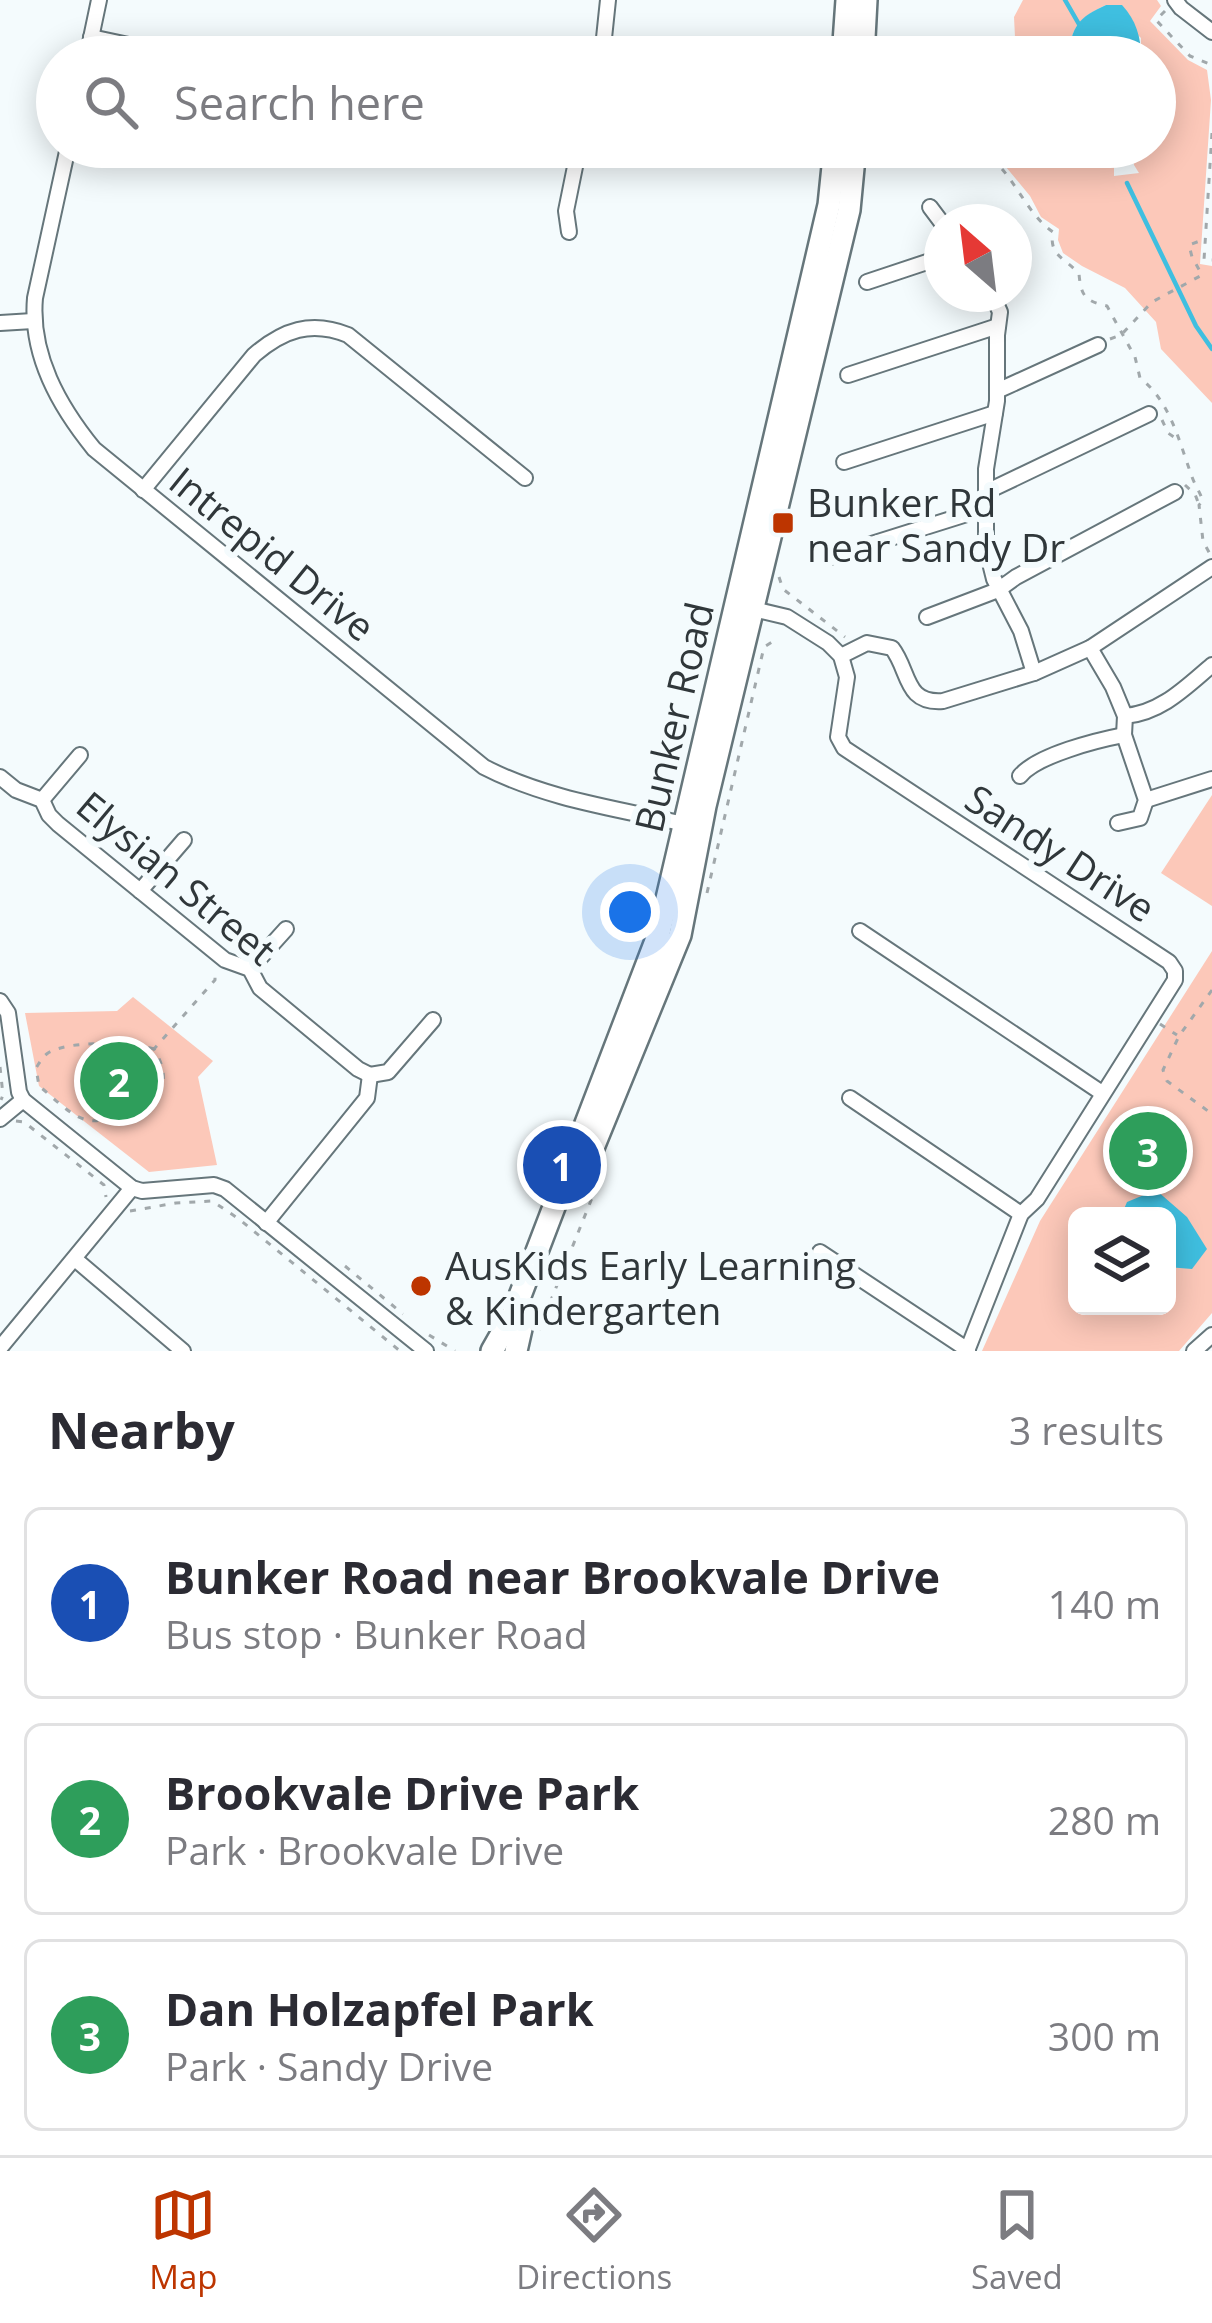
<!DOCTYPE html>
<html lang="en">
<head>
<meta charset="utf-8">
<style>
	body { margin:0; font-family:"Open Sans",sans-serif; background:#f2f2f3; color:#2b2b33 }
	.controls { position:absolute; right:36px; bottom:36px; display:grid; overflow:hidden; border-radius:18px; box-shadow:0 6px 30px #0003 }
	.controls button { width:108px; height:108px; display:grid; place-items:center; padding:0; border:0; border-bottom:3px solid #e1e1e2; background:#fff; color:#2b2b33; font:60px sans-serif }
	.compass { position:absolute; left:924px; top:204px; width:108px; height:108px; border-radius:50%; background:#fff; box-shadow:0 6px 30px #0003; rotate:332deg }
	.you { position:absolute; left:630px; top:912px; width:42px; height:42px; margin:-30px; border:9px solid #fff; border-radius:50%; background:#1a73e8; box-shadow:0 0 0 18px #1a73e833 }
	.badge { display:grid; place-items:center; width:78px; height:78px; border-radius:50%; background:#bd3500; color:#fff; font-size:39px; font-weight:700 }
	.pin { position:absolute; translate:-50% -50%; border:6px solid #fff; box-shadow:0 3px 12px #0006 }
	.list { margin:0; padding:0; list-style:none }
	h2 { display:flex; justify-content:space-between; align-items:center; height:156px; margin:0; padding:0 48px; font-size:51px }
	h2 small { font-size:39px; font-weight:400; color:#7c7c81 }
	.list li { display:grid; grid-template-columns:78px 1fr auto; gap:36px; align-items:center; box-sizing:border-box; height:192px; margin:0 24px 24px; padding:0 24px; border:3px solid #e1e1e2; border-radius:18px }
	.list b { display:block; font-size:45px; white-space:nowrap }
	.list p { margin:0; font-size:39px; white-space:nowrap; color:#7c7c81 }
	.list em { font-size:39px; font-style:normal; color:#7c7c81 }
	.icon { flex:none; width:66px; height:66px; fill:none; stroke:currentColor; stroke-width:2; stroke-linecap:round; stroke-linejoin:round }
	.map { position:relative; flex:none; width:1212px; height:1351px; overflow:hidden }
	.search { position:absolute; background:#fff; box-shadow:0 6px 30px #0003; left:36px; right:36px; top:36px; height:132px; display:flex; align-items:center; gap:30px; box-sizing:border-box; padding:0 42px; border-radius:66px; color:#7c7c81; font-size:45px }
	.sheet { height:804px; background:#fff }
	nav { display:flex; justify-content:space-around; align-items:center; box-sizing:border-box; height:168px; border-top:3px solid #e1e1e2; background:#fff; font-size:33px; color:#7c7c81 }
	nav a { display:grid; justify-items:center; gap:6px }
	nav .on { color:#bd3500 }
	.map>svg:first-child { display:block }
	.green { fill:#fcc8b9; fill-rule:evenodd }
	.water { fill:#3fbfe0 }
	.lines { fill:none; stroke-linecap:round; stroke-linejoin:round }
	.stream { stroke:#3fbfe0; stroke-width:4.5 }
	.minor-casing { stroke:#66767b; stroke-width:18 }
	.secondary-casing { stroke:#66767b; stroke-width:26 }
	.path { stroke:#a1a8ab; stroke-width:3; stroke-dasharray:6 9; stroke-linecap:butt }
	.minor { stroke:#fff; stroke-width:14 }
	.secondary { stroke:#fff; stroke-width:21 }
	.poi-dot { fill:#bd3500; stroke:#f4fbfd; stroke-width:4.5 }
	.labels { text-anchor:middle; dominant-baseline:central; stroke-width:12; stroke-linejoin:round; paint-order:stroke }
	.poi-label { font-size:39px; fill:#30373a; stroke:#f4fbfd; text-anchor:start }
	.street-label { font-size:39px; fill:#30373a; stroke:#f4fbfd }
</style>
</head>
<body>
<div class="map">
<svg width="1212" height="1351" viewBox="0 0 1212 1351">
	<rect width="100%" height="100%" fill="#f4fbfd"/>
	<g class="green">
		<path d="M 1023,0 L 1157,0 L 1161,6 L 1150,21 L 1188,60 L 1207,70 L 1211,100 L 1200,264 L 1212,266 L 1212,403 L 1161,349 L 1156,322 L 1125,288 L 1082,266 L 1063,253 L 1058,240 L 1059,229 L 1041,217 L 1030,196 L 1001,161 L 995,147 L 1107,147 L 1114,163 L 1114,176 L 1139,173 L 1134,165 L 1132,147 L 1155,147 L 1155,57 L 1141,57 L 1141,38 L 1106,5 C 1077,19 1073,26 1067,57 L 1016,57 L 1014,17 Z"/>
		<path d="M 1212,795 L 1212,906 L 1161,873 Z"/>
		<path d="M 1212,951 L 1212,1313 L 1179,1351 L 982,1351 L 1040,1221 ZM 1077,1216 L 1167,1216 L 1167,1306 L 1077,1306 Z"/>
		<path d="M 133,997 L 213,1061 L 198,1077 L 217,1165 L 149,1172 L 39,1086 L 25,1013 L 117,1011 Z"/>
	</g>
	<g class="water">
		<path d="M 1106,5 L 1122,5 C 1136,20 1141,37 1141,57 L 1067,57 C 1073,26 1077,18 1106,5 Z"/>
		<path d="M 1156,1190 L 1187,1217 L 1207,1249 L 1192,1269 L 1167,1267 L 1167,1216 L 1121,1216 L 1127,1202 Z"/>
	</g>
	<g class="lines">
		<g class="stream">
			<path d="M 1065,0 L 1080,26"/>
			<path d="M 1127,183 L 1196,326 L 1212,349"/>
		</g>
		<g class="minor-casing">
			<g id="minor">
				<path d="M 1175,0 L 1181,8 L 1212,32"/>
				<path d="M 91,37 L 185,57"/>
				<path d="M 87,57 L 99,0"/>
				<path d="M 602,57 L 608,0"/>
				<path d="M 68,147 L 35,298 C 30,355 59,406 94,449 L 484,767 C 548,800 620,809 689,825"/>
				<path d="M 930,207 L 942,223"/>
				<path d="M 569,232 L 566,211 L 579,147"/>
				<path d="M 867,282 L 942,257"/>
				<path d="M 992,294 L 1000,312 L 997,335 L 997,401 L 986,469 L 986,547 L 994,579 L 1021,631 L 1034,673"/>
				<path d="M 0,323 L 33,321"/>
				<path d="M 848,375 L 998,326"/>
				<path d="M 997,391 L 1098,345"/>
				<path d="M 844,462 L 995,413"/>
				<path d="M 143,490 L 254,355 C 283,330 311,320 348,335 L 525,478"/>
				<path d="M 986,492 L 1149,414"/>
				<path d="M 827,558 L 986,508"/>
				<path d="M 749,608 L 787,617 L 828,643 L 841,656 L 847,677 L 838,737 L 844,748 L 1169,962 L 1175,971 L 1175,980 L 1037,1199 L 1021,1214 L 967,1351"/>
				<path d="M 927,617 L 998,590 L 1016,577 L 1175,492"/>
				<path d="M 1090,648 L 1113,687 L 1125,716 L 1124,735 L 1146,800 L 1140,818 L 1118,823"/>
				<path d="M 841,656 L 867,643 L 892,648 C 910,671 904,704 943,701 L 1034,673 L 1090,648 L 1212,567"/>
				<path d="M 1125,716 C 1161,713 1186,687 1212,665"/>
				<path d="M 1020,776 C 1037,755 1098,740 1124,735"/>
				<path d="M 0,777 L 16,790 L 42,800 L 49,815 L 58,824 L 225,960 L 250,969 L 260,988 L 358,1069 L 370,1075"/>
				<path d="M 42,800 L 80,755"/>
				<path d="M 1146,800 L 1212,779"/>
				<path d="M 140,891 L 184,840"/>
				<path d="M 860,931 L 1102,1093"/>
				<path d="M 250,969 L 286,929"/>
				<path d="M 0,1001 L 8,1013 L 19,1092 L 23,1100 L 132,1188 L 142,1191 L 214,1185 L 225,1189 L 426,1351"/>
				<path d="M 370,1075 L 388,1072 L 433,1020"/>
				<path d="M 850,1098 L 1021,1214"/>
				<path d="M 0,1119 L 23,1100"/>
				<path d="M 266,1223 L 367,1098 L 370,1075"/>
				<path d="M 820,1252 L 968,1350"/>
				<path d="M 75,1259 L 183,1351"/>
				<path d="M 0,1348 L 132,1188"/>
				<path d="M 1194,1351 L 1212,1335"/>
			</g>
		</g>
		<g class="secondary-casing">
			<g id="secondary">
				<path d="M 843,57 L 847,0"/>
				<path d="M 863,57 L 866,0"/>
				<path d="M 581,1177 L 680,935 L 705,806 L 849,210 L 855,147"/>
				<path d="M 492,1351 L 513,1314 L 659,933 L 829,205 L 835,147"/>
				<path d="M 516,1351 L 525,1311"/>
			</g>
		</g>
		<g class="path">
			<path d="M 1165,11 L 1156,20 L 1190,56 L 1212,65"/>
			<path d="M 1212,133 L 1204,260 L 1212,260"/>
			<path d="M 486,147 L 560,163"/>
			<path d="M 1002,169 C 1020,190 1031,217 1053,232 C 1048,256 1067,259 1079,274 C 1081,296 1085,301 1107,306 L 1135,357 L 1140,378 C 1170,401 1179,441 1191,474 C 1194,484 1200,492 1203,501 L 1199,505 L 1203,541 L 1211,556"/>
			<path d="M 1110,339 L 1121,335 L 1152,302 L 1202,275 L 1192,257 L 1189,245 L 1205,239"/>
			<path d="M 1162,420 L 1168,433 L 1178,440"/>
			<path d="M 1185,485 L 1195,494 L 1199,505"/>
			<path d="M 779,577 L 783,589 L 845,637"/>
			<path d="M 707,893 L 764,647 L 772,642 L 773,636"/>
			<path d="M 1212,990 L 1179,1036 L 1163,1070 L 1167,1081 L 1212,1114"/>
			<path d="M 1160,1024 L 1177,1035"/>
			<path d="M 154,1049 C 130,1042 69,1040 48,1053 C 42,1057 40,1062 36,1068 L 39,1086 C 53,1097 70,1116 87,1120 C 97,1122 107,1119 116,1118 C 155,1110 177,1086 154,1049 L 215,980 L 215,971"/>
			<path d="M 0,1067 L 3,1095 L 1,1100"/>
			<path d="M 16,1121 L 24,1122 L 104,1185 L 106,1197"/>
			<path d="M 130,1211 L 176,1203 L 212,1201 L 239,1219 L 400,1351"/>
			<path d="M 345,1266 L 403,1314"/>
			<path d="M 539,1330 L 598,1183"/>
			<path d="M 429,1335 L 455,1351"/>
		</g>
		<use href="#minor" class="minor"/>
		<use href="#secondary" class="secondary"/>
	</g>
	<g class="poi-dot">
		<rect x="771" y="511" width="24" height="24" rx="6"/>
		<circle cx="421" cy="1286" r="12"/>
	</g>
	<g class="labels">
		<g class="poi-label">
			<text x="807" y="501">Bunker Rd<tspan x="807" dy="45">near Sandy Dr</tspan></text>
			<text x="445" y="1264">AusKids Early Learning<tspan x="445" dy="45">&amp; Kindergarten</tspan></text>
		</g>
		<g class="street-label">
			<text transform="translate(273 553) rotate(39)">Intrepid Drive</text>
			<text transform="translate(673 717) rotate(-77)">Bunker Road</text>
			<text transform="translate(1061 852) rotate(33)">Sandy Drive</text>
			<text transform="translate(177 877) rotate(40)">Elysian Street</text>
		</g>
	</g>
</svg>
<div class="controls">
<button><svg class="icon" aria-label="layers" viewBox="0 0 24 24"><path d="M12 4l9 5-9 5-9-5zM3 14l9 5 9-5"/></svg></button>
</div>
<svg class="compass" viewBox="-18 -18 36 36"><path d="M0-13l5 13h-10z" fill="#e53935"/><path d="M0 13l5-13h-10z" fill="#7c7c81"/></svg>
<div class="you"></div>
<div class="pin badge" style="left:562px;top:1165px;background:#1a4fb4">1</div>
<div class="pin badge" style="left:119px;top:1081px;background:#2e9e5b">2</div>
<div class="pin badge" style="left:1148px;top:1151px;background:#2e9e5b">3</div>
<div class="search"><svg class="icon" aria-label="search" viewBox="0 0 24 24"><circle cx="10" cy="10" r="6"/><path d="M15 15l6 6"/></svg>Search here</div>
</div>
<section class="sheet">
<h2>Nearby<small>3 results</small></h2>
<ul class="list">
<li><span class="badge" style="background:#1a4fb4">1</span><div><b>Bunker Road near Brookvale Drive</b><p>Bus stop · Bunker Road</p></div><em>140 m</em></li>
<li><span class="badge" style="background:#2e9e5b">2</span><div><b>Brookvale Drive Park</b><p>Park · Brookvale Drive</p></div><em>280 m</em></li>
<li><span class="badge" style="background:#2e9e5b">3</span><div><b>Dan Holzapfel Park</b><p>Park · Sandy Drive</p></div><em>300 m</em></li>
</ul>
</section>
<nav>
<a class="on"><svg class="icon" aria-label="map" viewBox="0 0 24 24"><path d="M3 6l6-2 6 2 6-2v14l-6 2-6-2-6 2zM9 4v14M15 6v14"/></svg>Map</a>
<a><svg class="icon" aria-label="directions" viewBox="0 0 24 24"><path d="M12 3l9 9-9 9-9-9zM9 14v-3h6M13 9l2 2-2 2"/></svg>Directions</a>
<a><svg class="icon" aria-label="saved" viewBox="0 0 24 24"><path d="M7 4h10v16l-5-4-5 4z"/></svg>Saved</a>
</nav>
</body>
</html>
